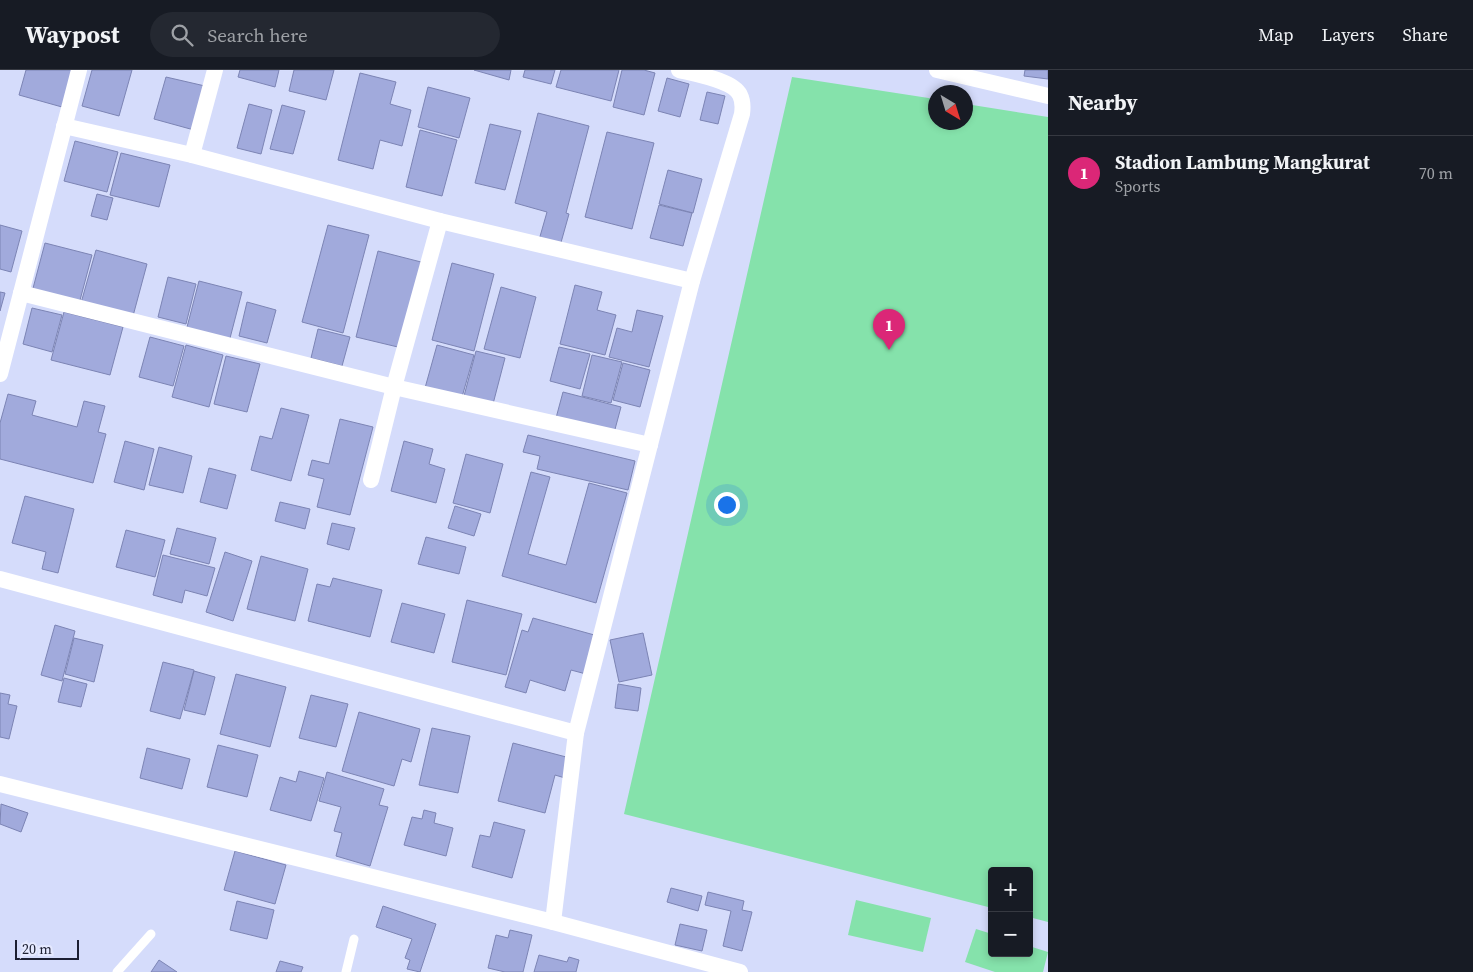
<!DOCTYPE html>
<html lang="en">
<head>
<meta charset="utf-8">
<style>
	body { margin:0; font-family:"Source Serif 4",serif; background:#242831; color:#f1f3f6 }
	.controls { position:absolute; right:15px; bottom:15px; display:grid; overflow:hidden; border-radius:5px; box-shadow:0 2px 8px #0003 }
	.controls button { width:45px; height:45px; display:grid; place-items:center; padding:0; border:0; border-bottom:1px solid #363941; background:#171b24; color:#f1f3f6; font:25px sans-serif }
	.compass { position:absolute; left:928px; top:15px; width:45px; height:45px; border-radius:50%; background:#171b24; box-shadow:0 2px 8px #0003; rotate:142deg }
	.scale { position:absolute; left:15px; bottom:12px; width:64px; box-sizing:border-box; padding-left:5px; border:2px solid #1c1f32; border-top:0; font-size:14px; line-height:18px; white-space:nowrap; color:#1c1f32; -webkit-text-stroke:4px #e5e9ff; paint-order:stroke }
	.you { position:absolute; left:726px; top:434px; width:18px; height:18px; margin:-12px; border:4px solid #fff; border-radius:50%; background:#1a73e8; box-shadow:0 0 0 8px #1a73e833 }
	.badge { display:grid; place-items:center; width:32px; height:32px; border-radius:50%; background:#db2777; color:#fff; font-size:16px; font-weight:700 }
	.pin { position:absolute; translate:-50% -41px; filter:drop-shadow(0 1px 2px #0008) }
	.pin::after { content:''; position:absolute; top:26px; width:18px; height:15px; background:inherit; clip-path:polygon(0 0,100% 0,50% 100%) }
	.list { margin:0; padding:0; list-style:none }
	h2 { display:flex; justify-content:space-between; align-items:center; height:65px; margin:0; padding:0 20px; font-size:21px }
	h2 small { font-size:16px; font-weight:400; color:#9ea1a6 }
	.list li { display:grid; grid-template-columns:32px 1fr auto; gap:15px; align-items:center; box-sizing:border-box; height:75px; padding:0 20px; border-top:1px solid #363941 }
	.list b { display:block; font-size:19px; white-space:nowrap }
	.list p { margin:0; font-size:16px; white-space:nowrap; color:#9ea1a6 }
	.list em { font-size:16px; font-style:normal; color:#9ea1a6 }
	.icon { flex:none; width:28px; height:28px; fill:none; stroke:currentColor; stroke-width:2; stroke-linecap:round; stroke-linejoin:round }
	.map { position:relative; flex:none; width:1048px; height:902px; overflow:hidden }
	header { display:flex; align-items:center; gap:30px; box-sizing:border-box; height:70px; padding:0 25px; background:#171b24; border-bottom:1px solid #363941 }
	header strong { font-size:24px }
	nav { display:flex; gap:28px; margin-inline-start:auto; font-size:18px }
	.search { width:350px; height:45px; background:#242831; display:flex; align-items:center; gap:12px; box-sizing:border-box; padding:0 18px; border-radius:28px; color:#9ea1a6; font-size:19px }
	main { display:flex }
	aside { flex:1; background:#171b24 }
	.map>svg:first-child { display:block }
	.green { fill:#85e2ab }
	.building { fill:#a1aadc; stroke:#7c84b4 }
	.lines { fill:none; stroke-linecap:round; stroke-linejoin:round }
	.lane { stroke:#fff; stroke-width:9 }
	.street { stroke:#fff; stroke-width:16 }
</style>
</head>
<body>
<header>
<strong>Waypost</strong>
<div class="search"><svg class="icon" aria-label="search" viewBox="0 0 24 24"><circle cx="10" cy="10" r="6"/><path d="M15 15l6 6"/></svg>Search here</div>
<nav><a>Map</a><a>Layers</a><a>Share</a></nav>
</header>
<main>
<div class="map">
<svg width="1048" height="902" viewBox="0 0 1048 902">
	<rect width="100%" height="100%" fill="#d5dcfb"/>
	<g class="green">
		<path d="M 792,7 L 935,29 L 936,52 L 966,52 L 966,34 L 1048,47 L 1048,852 L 1029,847 L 1029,801 L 992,801 L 992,838 L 624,744 Z"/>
		<path d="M 856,830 L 931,848 L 923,882 L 848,865 Z"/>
		<path d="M 976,859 L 992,864 L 992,883 L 1029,883 L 1029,876 L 1048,882 L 1043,902 L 995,902 L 965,892 Z"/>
	</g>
	<g class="building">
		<path d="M 26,0 L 73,0 L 62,37 L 19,25 Z"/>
		<path d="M 92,0 L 132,0 L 119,46 L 82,36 Z"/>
		<path d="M 240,0 L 279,0 L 275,17 L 238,7 Z"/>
		<path d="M 294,0 L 334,0 L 326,30 L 289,21 Z"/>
		<path d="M 474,0 L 511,0 L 509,10 Z"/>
		<path d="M 525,0 L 555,0 L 551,14 L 523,7 Z"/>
		<path d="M 561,0 L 619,0 L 611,31 L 556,17 Z"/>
		<path d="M 622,0 L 644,0 L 655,3 L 644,45 L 613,37 Z"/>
		<path d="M 1025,0 L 1048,0 L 1048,9 L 1024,6 Z"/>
		<path d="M 360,3 L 396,12 L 390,34 L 411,40 L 402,76 L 380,70 L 373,99 L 338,90 Z"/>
		<path d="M 166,7 L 205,16 L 194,60 L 154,49 Z"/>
		<path d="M 667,8 L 689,14 L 680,47 L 658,41 Z"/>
		<path d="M 428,17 L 470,28 L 459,68 L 418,57 Z"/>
		<path d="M 707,22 L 725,26 L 718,54 L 700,50 Z"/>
		<path d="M 249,34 L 272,40 L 261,84 L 237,78 Z"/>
		<path d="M 282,35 L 305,41 L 293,84 L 270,79 Z"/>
		<path d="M 538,43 L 589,56 L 566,143 L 569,144 L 560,176 L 539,170 L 547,142 L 515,133 Z"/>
		<path d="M 490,54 L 521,61 L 505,120 L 475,113 Z"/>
		<path d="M 420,60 L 457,70 L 442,126 L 406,117 Z"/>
		<path d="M 607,62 L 654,73 L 632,159 L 585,147 Z"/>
		<path d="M 75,71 L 118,82 L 107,122 L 64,111 Z"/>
		<path d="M 121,83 L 170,95 L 159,137 L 110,125 Z"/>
		<path d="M 668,100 L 702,109 L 693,143 L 659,134 Z"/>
		<path d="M 97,124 L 113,128 L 107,150 L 91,146 Z"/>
		<path d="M 659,135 L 692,143 L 683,176 L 650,168 Z"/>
		<path d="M 0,155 L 22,161 L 11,202 L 0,199 Z"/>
		<path d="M 328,155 L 369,165 L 343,263 L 302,252 Z"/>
		<path d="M 45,173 L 92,185 L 79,234 L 32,222 Z"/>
		<path d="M 96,180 L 147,194 L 133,246 L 81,233 Z"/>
		<path d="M 378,181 L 425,193 L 402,278 L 356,267 Z"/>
		<path d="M 452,193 L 494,204 L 474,281 L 432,270 Z"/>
		<path d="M 168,207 L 196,214 L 186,254 L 158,247 Z"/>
		<path d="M 199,211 L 242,222 L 229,272 L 186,261 Z"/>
		<path d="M 575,215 L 602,222 L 597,240 L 616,245 L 605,285 L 560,274 Z"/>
		<path d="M 501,217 L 536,227 L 520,288 L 484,279 Z"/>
		<path d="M 0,222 L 5,223 L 0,241 Z"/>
		<path d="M 247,232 L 276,240 L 267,273 L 239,266 Z"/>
		<path d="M 32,238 L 62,245 L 52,282 L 23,274 Z"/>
		<path d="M 637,240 L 663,246 L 649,297 L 609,287 L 617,258 L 632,262 Z"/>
		<path d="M 64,242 L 123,257 L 110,305 L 51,290 Z"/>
		<path d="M 318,259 L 350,267 L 342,296 L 311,288 Z"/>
		<path d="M 150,267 L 184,276 L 173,316 L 139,307 Z"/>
		<path d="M 186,275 L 223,285 L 209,337 L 172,327 Z"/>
		<path d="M 437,275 L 474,285 L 462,327 L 425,318 Z"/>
		<path d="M 559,277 L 590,284 L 580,319 L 550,311 Z"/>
		<path d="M 476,281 L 505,288 L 493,334 L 464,326 Z"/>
		<path d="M 592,285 L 622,292 L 611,333 L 582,326 Z"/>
		<path d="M 226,286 L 260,294 L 247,342 L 214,334 Z"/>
		<path d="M 623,293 L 650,300 L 640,337 L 613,330 Z"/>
		<path d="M 563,322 L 621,337 L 614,363 L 556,348 Z"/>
		<path d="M 8,324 L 36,331 L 32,345 L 77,357 L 84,331 L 105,336 L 98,362 L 106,364 L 93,413 L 0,389 L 0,353 Z"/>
		<path d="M 281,338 L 309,345 L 291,411 L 251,400 L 260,366 L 272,369 Z"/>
		<path d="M 340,349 L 373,357 L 350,445 L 317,437 L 324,409 L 308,405 L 312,390 L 329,394 Z"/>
		<path d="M 528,365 L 635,391 L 628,420 L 537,399 L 540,386 L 523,382 Z"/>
		<path d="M 125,371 L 154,379 L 144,420 L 114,412 Z"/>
		<path d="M 404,371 L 433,379 L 429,394 L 445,399 L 436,433 L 391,421 Z"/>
		<path d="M 159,377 L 192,386 L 183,423 L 149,415 Z"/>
		<path d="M 466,384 L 503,394 L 490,443 L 453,433 Z"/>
		<path d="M 209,398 L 236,405 L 227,439 L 200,432 Z"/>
		<path d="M 531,402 L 550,407 L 528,484 L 566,495 L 589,413 L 627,423 L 596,533 L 502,506 Z"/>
		<path d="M 25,426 L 74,439 L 58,503 L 42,499 L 46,482 L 12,473 Z"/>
		<path d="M 280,432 L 310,439 L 305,459 L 275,451 Z"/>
		<path d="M 455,436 L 481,444 L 474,466 L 448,458 Z"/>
		<path d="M 332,453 L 355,458 L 349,480 L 327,474 Z"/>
		<path d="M 177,458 L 216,468 L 209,494 L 170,484 Z"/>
		<path d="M 126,460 L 165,470 L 155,507 L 116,497 Z"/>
		<path d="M 426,467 L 466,477 L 459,504 L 418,494 Z"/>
		<path d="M 225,482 L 252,491 L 233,551 L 206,542 Z"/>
		<path d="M 163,485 L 215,498 L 207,526 L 185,520 L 182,533 L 153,525 Z"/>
		<path d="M 261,486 L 308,499 L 295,551 L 247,539 Z"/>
		<path d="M 333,508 L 382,520 L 370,567 L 308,551 L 317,514 L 330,517 Z"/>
		<path d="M 467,530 L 522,544 L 506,605 L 452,592 Z"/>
		<path d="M 402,533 L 445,544 L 434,583 L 391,572 Z"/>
		<path d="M 533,548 L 598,566 L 586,604 L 571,600 L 565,621 L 530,610 L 526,623 L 505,617 L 522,560 L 528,562 Z"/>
		<path d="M 55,555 L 75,561 L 62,611 L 41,605 Z"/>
		<path d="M 643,563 L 652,605 L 619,612 L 610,570 Z"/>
		<path d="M 74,568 L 103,575 L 94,612 L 65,604 Z"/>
		<path d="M 163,592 L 194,600 L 180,649 L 150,641 Z"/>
		<path d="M 194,601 L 215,607 L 205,645 L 184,640 Z"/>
		<path d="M 236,604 L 286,617 L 270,677 L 220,664 Z"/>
		<path d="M 64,608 L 87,614 L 81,637 L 58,632 Z"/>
		<path d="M 618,614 L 641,618 L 638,641 L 615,638 Z"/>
		<path d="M 0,623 L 10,625 L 8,634 L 17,636 L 9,669 L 0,667 Z"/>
		<path d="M 311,625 L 348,634 L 336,677 L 299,668 Z"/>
		<path d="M 359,642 L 420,659 L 411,692 L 402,689 L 394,716 L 342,701 Z"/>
		<path d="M 432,658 L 470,666 L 458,723 L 419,715 Z"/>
		<path d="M 513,673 L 570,688 L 565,708 L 555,705 L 545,743 L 498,731 Z"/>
		<path d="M 218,675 L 258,685 L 247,727 L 207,717 Z"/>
		<path d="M 147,678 L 190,689 L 182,719 L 140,708 Z"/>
		<path d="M 299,701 L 324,708 L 311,751 L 270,740 L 280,707 L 296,712 Z"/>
		<path d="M 327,702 L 384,719 L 379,735 L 388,737 L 370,796 L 336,786 L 342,763 L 334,761 L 341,737 L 319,731 Z"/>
		<path d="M 1,734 L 28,743 L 21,762 L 0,754 Z"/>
		<path d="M 424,740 L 436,743 L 434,753 L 453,758 L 446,786 L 404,775 L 412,747 L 422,749 Z"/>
		<path d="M 494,752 L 525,760 L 512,808 L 472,797 L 480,765 L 490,767 Z"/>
		<path d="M 235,781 L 286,795 L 275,834 L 224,820 Z"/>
		<path d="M 671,818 L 702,826 L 698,841 L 667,832 Z"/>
		<path d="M 708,822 L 744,831 L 742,840 L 752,842 L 742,881 L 723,876 L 731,841 L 705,835 Z"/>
		<path d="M 237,831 L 274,840 L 267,869 L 230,860 Z"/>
		<path d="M 383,836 L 436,854 L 420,902 L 407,899 L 410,890 L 405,888 L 412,869 L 376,857 Z"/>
		<path d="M 680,854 L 707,860 L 702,881 L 675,875 Z"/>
		<path d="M 510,860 L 532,865 L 523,902 L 505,902 L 488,898 L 496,865 L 508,868 Z"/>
		<path d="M 539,885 L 567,892 L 569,887 L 579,890 L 576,902 L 534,902 Z"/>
		<path d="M 159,890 L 177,902 L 151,902 Z"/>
		<path d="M 280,891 L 303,897 L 301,902 L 276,902 Z"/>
	</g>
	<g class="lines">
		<g class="lane">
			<path d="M 117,902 L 151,864"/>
			<path d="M 346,902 L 354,869"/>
		</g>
		<g class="street">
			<path d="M 937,0 L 1048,26"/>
			<path d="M 64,56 L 192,85 L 440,151 L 692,211"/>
			<path d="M 192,85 L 215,0"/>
			<path d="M 21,223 L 394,317 L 650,375"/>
			<path d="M 0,304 L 79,0"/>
			<path d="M 371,410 L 394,317 L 440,151"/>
			<path d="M 0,509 L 576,663"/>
			<path d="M 0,714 L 553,852 L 740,902"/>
			<path d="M 553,852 L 576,663 L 692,211 L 742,44 C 743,37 743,31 740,25 C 733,10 694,4 679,0"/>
		</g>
	</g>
</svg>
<div class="controls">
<button>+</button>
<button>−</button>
</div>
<svg class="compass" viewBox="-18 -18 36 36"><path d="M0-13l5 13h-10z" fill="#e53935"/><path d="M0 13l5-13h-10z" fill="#9ea1a6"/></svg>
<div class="scale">20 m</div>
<div class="you"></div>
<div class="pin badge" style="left:889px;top:280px">1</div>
</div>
<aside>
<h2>Nearby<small></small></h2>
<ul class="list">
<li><span class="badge">1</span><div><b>Stadion Lambung Mangkurat</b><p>Sports</p></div><em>70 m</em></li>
</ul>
</aside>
</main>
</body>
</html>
